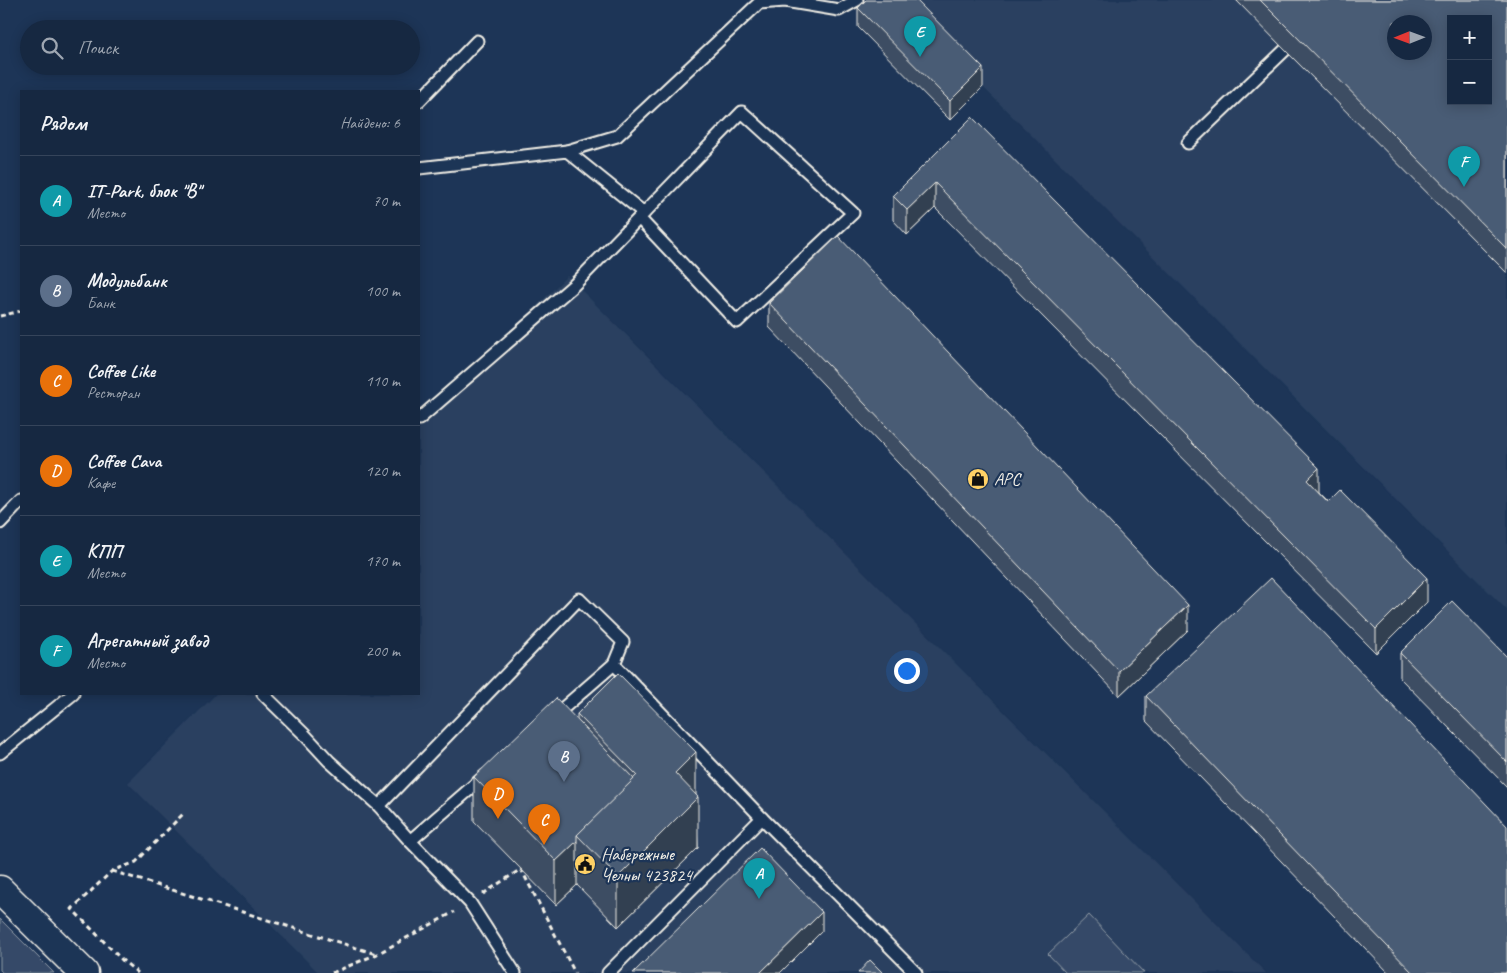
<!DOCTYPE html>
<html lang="ru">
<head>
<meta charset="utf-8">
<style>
	body { margin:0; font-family:Caveat,sans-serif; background:#1f3048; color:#f1f3f6 }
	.controls { position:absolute; right:15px; top:15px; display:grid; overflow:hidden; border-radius:0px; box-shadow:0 2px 12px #0003 }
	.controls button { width:45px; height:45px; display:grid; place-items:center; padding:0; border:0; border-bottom:1px solid #35445a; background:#162841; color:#f1f3f6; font:25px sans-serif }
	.compass { position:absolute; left:1387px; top:15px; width:45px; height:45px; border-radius:50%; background:#162841; box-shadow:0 2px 12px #0003; rotate:269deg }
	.you { position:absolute; left:906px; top:670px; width:18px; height:18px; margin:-12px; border:4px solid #fff; border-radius:50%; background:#1a73e8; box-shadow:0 0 0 8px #1a73e833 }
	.badge { display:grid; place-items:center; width:32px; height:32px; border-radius:50%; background:#8bbbb9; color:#fff; font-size:16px; font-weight:700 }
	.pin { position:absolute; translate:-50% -41px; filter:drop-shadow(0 1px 2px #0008) }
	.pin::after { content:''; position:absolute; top:26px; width:18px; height:15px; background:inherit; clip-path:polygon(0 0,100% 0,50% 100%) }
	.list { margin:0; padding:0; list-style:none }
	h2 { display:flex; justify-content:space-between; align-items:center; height:65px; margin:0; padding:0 20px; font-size:21px }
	h2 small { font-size:16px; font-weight:400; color:#9ea6b1 }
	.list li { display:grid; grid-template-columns:32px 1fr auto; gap:15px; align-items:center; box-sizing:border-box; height:90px; padding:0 20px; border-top:1px solid #35445a }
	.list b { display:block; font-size:19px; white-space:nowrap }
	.list p { margin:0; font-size:16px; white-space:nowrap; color:#9ea6b1 }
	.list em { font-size:16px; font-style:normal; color:#9ea6b1 }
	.icon { flex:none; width:28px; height:28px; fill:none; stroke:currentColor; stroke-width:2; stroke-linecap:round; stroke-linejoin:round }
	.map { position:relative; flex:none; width:1507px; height:973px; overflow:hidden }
	.search { position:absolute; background:#162841; box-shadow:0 2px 12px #0003; left:20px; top:20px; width:400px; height:55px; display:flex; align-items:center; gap:12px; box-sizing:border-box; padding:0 18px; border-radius:28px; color:#9ea6b1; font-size:19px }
	.panel { position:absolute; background:#162841; box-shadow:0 2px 12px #0003; left:20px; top:90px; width:400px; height:605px; border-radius:0px }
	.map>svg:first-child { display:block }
	.built { fill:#2a4060; fill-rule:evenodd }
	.green { fill:#354a67; stroke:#949ea8 }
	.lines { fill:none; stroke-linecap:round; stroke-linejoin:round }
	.lane-casing { stroke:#f4f1e8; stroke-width:15 }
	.primary-casing { stroke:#f4f1e8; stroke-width:31 }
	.path { stroke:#f4f1e8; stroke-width:3; stroke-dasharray:5 4; stroke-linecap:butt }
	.lane { stroke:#1d3557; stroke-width:11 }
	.primary { stroke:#1d3557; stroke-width:28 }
	.wall { fill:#3e4e64; stroke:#f4f1e8 }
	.shaded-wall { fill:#324051; stroke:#f4f1e8 }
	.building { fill:#485b74; stroke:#f4f1e8; fill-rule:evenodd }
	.labels { text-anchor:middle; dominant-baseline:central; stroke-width:4.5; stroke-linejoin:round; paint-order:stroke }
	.poi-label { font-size:18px; fill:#f4f1e8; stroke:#1d3557; text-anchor:start }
</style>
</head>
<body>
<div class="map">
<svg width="1507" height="973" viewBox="0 0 1507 973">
	<rect width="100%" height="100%" fill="#1d3557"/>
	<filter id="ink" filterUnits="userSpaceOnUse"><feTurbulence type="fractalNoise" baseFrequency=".02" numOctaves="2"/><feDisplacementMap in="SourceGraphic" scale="10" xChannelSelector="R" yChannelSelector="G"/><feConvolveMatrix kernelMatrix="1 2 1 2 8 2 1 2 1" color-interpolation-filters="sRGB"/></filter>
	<g filter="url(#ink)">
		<g class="built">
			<path d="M 897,0 L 1507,0 L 1507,610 L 983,87 ZM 1451,19 L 1488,19 L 1488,101 L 1451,101 ZM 1394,22 L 1424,22 L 1424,52 L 1394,52 Z"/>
			<path d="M 567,276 L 1266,973 L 319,973 L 128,783 L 216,694 L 419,694 L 419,424 Z"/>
		</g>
		<g class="green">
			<path d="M 1089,915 L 1144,973 L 1066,973 L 1048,954 Z"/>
			<path d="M 0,919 L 54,973 L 3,973 L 0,970 Z"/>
		</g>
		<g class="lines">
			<g class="lane-casing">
				<g id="lane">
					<path d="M 419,101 L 477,41"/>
					<path d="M 1188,143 L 1285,50"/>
					<path d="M 567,151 L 617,136 L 759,3 L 785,1 L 839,10 L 857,0"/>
					<path d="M 419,168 L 567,151 L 644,213"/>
					<path d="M 419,419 L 574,285 L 639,218 L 644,213 L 742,112 L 853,213 L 737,322 L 639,218"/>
					<path d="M 0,523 L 21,501"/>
					<path d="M 263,694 L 304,734 L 329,761 L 379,806 L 410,841 L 470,903 L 515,973"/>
					<path d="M 553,717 L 614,664 L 762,818 L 916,973"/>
					<path d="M 0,753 L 73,694"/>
					<path d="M 379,806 L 579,599 L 623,642 L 614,664"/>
					<path d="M 410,841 L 486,775"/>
					<path d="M 608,973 L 762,818"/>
				</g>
			</g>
			<g class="primary-casing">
				<path id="primary" d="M 0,890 L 84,973"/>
			</g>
			<g class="path">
				<path d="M 0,316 L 21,311"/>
				<path d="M 112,871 L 376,954"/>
				<path d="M 483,894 L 521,869 L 575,973"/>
				<path d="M 138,973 L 122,960 L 72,909 L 112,871 L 136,862 L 183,814"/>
				<path d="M 332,973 L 377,954 L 454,912"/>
			</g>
			<use href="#lane" class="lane"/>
			<use href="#primary" class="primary"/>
		</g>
		<g class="wall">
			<path d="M 1236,0 L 1507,0 L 1507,273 L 1285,50 Z"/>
			<path d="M 858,8 L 983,87 L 950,120 L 858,27 Z"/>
			<path d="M 972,117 L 1319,492 L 1427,602 L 1376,653 L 935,208 L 907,235 L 893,220 L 893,196 Z"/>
			<path d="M 769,303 L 1188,630 L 1119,696 L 769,327 Z"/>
			<path d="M 1400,653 L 1507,657 L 1507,787 L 1400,678 Z"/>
			<path d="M 1146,696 L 1507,973 L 1389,973 L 1146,721 Z"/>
			<path d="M 577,714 L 696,795 L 698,848 L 618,927 L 577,885 L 556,905 L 474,821 L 474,777 L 577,720 Z"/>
		</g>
		<g class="shaded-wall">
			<path d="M 983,68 L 983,87 L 950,120 L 950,101 Z"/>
			<path d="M 935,183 L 935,208 L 907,235 L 907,210 Z"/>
			<path d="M 1319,468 L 1319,493 L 1307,480 Z"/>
			<path d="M 1427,578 L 1427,602 L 1376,653 L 1376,629 Z"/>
			<path d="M 1188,605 L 1188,630 L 1119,696 L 1119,671 Z"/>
			<path d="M 696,752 L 696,799 L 698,797 L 698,848 L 618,927 L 618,877 L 675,773 Z"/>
			<path d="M 577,841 L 577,885 L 556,905 L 556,861 Z"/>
			<path d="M 822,912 L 822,931 L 780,973 L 760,973 Z"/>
		</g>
		<g class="building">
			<path d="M 866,0 L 916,0 L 983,68 L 950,101 L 858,8 Z"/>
			<path d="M 1260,0 L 1507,0 L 1507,249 L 1285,25 ZM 1451,19 L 1488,19 L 1488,101 L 1451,101 ZM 1394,22 L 1424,22 L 1424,52 L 1394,52 Z"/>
			<path d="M 972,117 L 1319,468 L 1307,480 L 1328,502 L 1340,490 L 1427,578 L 1376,629 L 935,183 L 907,210 L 893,196 Z"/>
			<path d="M 838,236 L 1188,605 L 1119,671 L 769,303 Z"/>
			<path d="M 1271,578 L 1507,826 L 1507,971 L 1505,973 L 1413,973 L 1146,696 Z"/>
			<path d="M 1452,601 L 1507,657 L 1507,762 L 1400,653 Z"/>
			<path d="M 618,673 L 696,752 L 675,773 L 698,797 L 618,877 L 577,835 L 637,775 L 577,714 Z"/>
			<path d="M 556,698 L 634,779 L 577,835 L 577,841 L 556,861 L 474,777 Z"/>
			<path d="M 760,848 L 822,912 L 760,973 L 633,973 Z"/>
			<path d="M 870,960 L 883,973 L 858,973 Z"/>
		</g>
	</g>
	<defs>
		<g id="shop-disc" transform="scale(1.125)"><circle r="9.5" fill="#ffd166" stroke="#1d3557"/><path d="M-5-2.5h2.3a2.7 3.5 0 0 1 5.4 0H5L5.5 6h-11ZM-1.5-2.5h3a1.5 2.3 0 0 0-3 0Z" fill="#111"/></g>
		<g id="civic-disc" transform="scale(1.125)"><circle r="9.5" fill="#ffd166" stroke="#1d3557"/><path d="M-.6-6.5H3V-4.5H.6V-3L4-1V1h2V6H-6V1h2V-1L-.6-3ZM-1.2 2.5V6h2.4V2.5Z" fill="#111"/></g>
	</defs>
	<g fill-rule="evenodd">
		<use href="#shop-disc" x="978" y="479"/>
		<use href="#civic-disc" x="585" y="864"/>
	</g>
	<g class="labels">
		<g class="poi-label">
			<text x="994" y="479">АРС</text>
			<text x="601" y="854">Набережные<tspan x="601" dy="21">Челны 423824</tspan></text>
		</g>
	</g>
</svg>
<div class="controls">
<button>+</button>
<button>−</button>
</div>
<svg class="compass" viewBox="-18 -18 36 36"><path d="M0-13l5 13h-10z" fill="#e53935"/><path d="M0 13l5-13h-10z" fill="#9ea6b1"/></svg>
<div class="you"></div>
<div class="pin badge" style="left:759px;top:899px;background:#0f9aa8">A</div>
<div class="pin badge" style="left:564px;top:782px;background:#5c6f8a">B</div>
<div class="pin badge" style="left:544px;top:845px;background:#e8710a">C</div>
<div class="pin badge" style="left:498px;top:819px;background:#e8710a">D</div>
<div class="pin badge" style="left:920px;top:57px;background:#0f9aa8">E</div>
<div class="pin badge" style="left:1464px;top:187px;background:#0f9aa8">F</div>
<div class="search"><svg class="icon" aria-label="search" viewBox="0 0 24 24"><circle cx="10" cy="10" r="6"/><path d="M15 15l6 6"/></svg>Поиск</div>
<section class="panel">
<h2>Рядом<small>Найдено: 6</small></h2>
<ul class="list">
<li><span class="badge" style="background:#0f9aa8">A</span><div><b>IT-Park, блок &quot;В&quot;</b><p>Место</p></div><em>70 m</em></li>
<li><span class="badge" style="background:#5c6f8a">B</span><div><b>Модульбанк</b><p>Банк</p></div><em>100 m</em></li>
<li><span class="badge" style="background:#e8710a">C</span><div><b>Coffee Like</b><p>Ресторан</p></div><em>110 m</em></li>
<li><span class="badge" style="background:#e8710a">D</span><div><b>Coffee Cava</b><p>Кафе</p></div><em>120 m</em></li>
<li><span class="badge" style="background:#0f9aa8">E</span><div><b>КПП</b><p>Место</p></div><em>170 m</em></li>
<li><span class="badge" style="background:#0f9aa8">F</span><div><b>Агрегатный завод</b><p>Место</p></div><em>200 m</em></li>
</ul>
</section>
</div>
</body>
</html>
